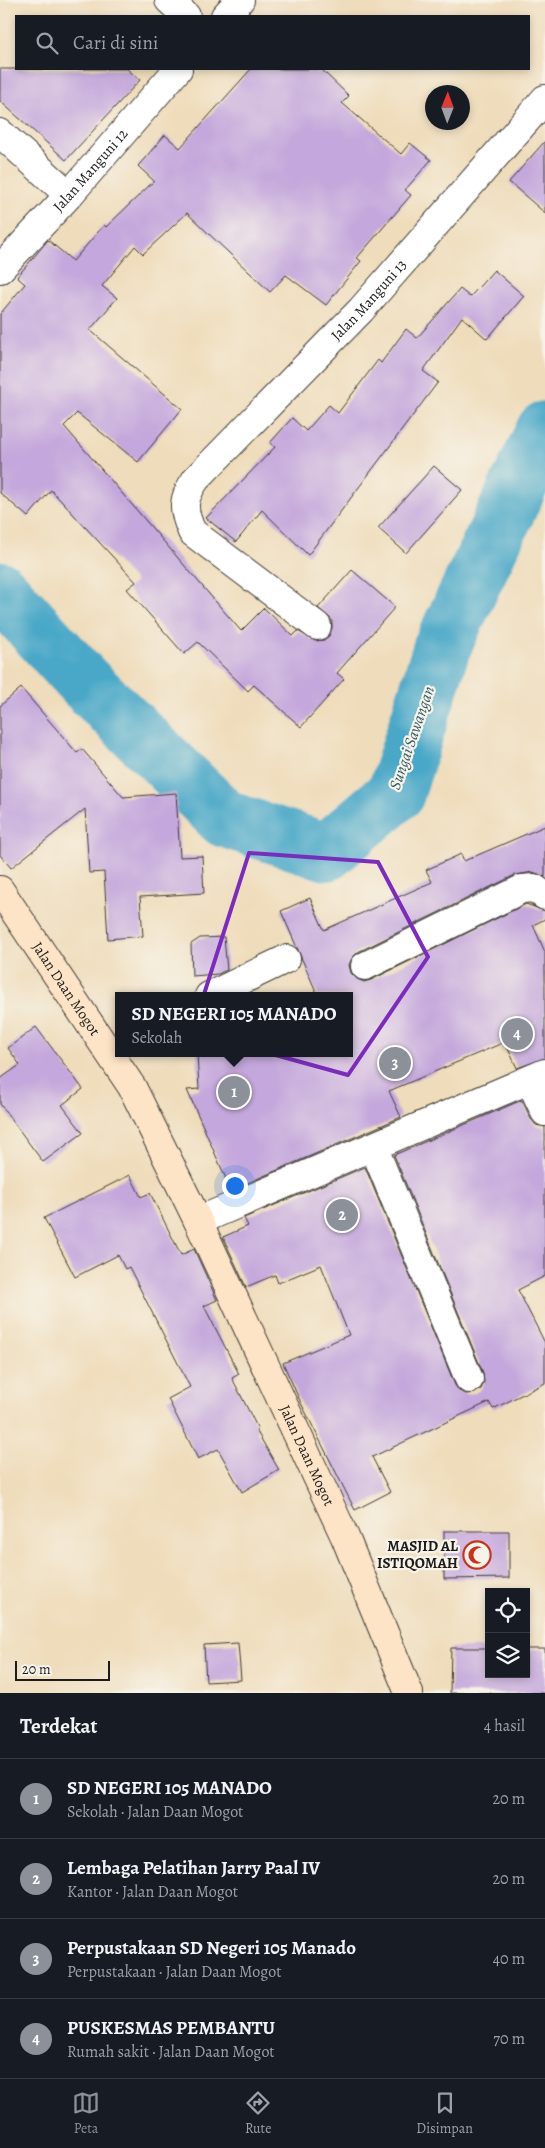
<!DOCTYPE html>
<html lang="id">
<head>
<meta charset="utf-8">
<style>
	body { margin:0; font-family:Alegreya,serif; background:#242831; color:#f1f3f6 }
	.controls { position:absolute; right:15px; bottom:15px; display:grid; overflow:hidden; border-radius:0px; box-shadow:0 2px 8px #0003 }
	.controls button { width:45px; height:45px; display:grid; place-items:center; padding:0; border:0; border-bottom:1px solid #363941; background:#171b24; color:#f1f3f6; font:25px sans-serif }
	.compass { position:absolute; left:425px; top:85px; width:45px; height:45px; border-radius:50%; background:#171b24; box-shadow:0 2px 8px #0003; rotate:1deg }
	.scale { position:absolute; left:15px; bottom:12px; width:95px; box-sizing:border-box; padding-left:5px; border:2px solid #1c1c1c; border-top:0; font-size:14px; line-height:18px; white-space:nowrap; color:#1c1c1c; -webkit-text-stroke:4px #f7f3e8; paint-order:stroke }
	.you { position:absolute; left:234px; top:1185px; width:18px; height:18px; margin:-12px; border:4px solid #fff; border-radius:50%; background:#1a73e8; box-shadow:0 0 0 8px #1a73e833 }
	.badge { display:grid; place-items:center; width:32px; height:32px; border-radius:50%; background:#8c9099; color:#fff; font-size:16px; font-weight:700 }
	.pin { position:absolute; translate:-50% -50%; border:2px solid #fff; box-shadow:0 1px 5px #0006 }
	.popup { position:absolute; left:115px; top:992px; width:238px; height:65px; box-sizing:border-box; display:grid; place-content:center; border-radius:0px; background:#171b24; filter:drop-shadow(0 1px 4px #0005); font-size:16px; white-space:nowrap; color:#9ea1a6 }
	.popup b { font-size:19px; color:#f1f3f6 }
	.popup::after { content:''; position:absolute; left:50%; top:100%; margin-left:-10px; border:10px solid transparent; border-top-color:#171b24 }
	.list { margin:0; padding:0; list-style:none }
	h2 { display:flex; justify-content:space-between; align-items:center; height:65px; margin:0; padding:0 20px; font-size:21px }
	h2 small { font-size:16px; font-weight:400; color:#9ea1a6 }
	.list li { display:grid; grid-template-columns:32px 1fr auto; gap:15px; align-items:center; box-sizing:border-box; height:80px; padding:0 20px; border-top:1px solid #363941 }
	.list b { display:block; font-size:19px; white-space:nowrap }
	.list p { margin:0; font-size:16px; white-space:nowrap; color:#9ea1a6 }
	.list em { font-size:16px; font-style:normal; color:#9ea1a6 }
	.icon { flex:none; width:28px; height:28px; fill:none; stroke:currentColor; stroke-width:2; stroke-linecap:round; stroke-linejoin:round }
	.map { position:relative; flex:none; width:545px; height:1693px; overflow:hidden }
	.search { position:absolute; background:#171b24; box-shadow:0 2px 8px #0003; left:15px; right:15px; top:15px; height:55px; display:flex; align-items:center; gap:12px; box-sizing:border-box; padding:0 18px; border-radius:0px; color:#9ea1a6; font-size:19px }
	.sheet { height:385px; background:#171b24 }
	nav { display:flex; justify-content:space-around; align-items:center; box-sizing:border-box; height:70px; border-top:1px solid #363941; background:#171b24; font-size:14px; color:#9ea1a6 }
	nav a { display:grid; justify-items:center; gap:2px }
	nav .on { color:#8c9099 }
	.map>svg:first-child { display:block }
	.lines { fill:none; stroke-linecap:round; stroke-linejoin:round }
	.river { stroke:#49a8c8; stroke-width:58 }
	.building { fill:#c4a7dc }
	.street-casing { stroke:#3c3934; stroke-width:30 }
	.secondary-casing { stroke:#3c3934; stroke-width:30 }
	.street { stroke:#fff; stroke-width:28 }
	.secondary { stroke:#fee4c6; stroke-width:28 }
	.marked { fill:none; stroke:#7b2cbf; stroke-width:4; stroke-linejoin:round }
	.labels { text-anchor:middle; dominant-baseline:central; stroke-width:4.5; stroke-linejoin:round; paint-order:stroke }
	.street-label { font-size:15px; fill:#1c1c1c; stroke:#f7f3e8 }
	.poi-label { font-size:15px; font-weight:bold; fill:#1c1c1c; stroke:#f7f3e8; text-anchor:end }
	.water-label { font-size:16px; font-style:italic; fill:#305b69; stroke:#f7f3e8 }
</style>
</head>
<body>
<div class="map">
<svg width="545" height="1693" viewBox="0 0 545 1693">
	<rect width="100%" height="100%" fill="#f7f3e8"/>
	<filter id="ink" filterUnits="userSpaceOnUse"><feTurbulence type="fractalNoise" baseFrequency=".02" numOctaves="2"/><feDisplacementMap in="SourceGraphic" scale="10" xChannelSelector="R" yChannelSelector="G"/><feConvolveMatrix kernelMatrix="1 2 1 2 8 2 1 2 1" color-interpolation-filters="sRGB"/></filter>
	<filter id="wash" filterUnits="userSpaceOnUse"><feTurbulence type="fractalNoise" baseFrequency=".0096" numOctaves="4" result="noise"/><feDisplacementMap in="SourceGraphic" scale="20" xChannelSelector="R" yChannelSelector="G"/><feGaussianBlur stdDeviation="1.12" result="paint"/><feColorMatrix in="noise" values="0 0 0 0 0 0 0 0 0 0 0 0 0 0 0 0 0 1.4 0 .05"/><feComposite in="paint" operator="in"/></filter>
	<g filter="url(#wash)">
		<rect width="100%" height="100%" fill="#efdcba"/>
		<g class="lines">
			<path class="river" d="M 0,590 L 82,680 L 225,819 L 327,852 L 396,793 L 442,647 L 545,430"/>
		</g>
		<g id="blocks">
			<g class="building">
				<path d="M 0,69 L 127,69 L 140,80 L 66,160 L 0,101 Z"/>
				<path d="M 251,69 L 321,69 L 349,96 L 342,103 L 401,154 L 410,143 L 431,160 L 405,190 L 411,195 L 357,258 L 361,261 L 326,305 L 286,275 L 270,292 L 187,213 L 143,254 L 135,246 L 102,286 L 117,298 L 90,330 L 182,409 L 138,462 L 77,413 L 64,426 L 241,631 L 264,608 L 293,636 L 298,631 L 315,641 L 324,640 L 329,636 L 332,628 L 332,620 L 318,608 L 352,570 L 395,607 L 337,673 L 344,679 L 301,727 L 254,685 L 248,691 L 198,642 L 184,654 L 127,589 L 136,582 L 51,490 L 28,517 L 0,493 L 0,314 L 25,284 L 17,277 L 48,240 L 73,261 L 104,225 L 106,227 L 154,181 L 138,166 L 165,135 L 180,148 Z"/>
				<path d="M 545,141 L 545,213 L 509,182 Z"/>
				<path d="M 494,270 L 524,296 L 487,339 L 462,317 L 423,371 L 438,382 L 308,555 L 262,510 L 236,542 L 206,518 L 275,447 L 270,443 L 292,418 L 306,431 L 329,405 L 338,413 L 378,360 L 381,363 L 406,329 L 417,338 L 460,289 L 470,297 Z"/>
				<path d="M 434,466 L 462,490 L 406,553 L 378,528 Z"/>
				<path d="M 21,688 L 77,753 L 82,749 L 123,797 L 176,793 L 180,857 L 202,856 L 204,893 L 140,897 L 143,936 L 108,939 L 104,872 L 89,873 L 85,809 L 11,868 L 0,855 L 0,706 Z"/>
				<path d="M 545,826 L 545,877 L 533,872 L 515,875 L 358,952 L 352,958 L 349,965 L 351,973 L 357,979 L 364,982 L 371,980 L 526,904 L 545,911 L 545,919 L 533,925 L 545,952 L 545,1058 L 517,1068 L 505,1042 L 389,1091 L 401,1117 L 231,1190 L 187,1090 L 199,1089 L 197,1053 L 349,1053 L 349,996 L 318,996 L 281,911 L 310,898 L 324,930 L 432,882 L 426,870 L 461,854 L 464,861 Z"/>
				<path d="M 224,937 L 227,970 L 218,974 L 192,976 L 191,944 L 200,938 Z"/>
				<path d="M 36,1027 L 83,1089 L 62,1105 L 83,1133 L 43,1162 L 0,1104 L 0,1079 L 20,1065 L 8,1048 Z"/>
				<path d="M 522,1100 L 531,1119 L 536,1125 L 545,1127 L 545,1276 L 518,1290 L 545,1343 L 545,1383 L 493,1409 L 489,1402 L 372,1457 L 390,1492 L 355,1510 L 301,1403 L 283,1363 L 349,1335 L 321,1265 L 278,1283 L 275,1275 L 246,1287 L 223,1237 L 248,1226 L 244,1218 L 365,1167 L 455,1385 L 459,1391 L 466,1394 L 475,1393 L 481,1389 L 484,1382 L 483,1373 L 394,1155 Z"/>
				<path d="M 130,1175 L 141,1197 L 150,1193 L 181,1255 L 194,1249 L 217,1300 L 204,1306 L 239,1374 L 232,1378 L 258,1429 L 256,1430 L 279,1470 L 242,1492 L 218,1449 L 198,1459 L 168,1399 L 190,1387 L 129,1267 L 125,1269 L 118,1255 L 75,1277 L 44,1218 Z"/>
				<path d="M 444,1531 L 509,1531 L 509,1578 L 444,1579 Z"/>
				<path d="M 238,1643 L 241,1680 L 206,1682 L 204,1645 Z"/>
				<path d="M 451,1648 L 489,1648 L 489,1674 L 526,1674 L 526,1649 L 545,1649 L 545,1693 L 450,1693 Z"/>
			</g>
		</g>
	</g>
	<g filter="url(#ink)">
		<use href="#blocks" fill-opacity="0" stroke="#3c3934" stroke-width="1"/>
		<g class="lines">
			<g class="street-casing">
				<g id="street">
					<path d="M 169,0 L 186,16"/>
					<path d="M 225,16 L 240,0"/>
					<path d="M 0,133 L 69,195"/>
					<path id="s1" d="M 0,269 L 69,195 L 178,69"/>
					<path id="s2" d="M 317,626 L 192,532 C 182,509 182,499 196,479 L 361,310 L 545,99"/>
					<path d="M 365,966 L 522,889 L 534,888 L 545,896"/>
					<path d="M 209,996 L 286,959"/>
					<path d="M 530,1080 L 545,1112"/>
					<path d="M 374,1148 L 469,1379"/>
					<path d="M 198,1221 L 545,1073"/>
				</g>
			</g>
			<g class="secondary-casing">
				<g id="secondary">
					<path id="s3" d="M 0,890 L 132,1087 L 198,1221 L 345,1537 L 409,1693"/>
				</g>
			</g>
			<use href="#street" class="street"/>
			<use href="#secondary" class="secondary"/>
		</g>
	</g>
	<path class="marked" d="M 249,853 L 378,862 L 428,957 L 348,1075 L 192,1032 Z"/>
	<defs>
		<g id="mosque-ring" transform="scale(1.4375)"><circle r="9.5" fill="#f7f3e8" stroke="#c8321e" stroke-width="1.5"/><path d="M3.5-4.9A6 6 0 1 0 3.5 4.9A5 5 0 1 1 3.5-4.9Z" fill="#c8321e"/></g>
	</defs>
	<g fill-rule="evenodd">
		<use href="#mosque-ring" x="477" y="1555"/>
	</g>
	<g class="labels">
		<g class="street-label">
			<text stroke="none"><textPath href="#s1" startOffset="134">Jalan Manguni 12</textPath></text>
			<text stroke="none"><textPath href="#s2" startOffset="462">Jalan Manguni 13</textPath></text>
			<text stroke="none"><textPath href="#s3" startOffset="119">Jalan Daan Mogot</textPath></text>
			<text stroke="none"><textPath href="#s3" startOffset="645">Jalan Daan Mogot</textPath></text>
		</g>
		<g class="poi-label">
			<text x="458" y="1546">MASJID AL<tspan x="458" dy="17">ISTIQOMAH</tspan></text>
		</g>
		<g class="water-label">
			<text transform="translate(412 738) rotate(-71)">Sungai Sawangan</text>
		</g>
	</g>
</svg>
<div class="controls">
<button><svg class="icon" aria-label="locate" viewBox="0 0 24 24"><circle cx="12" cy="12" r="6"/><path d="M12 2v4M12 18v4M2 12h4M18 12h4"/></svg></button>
<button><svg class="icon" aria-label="layers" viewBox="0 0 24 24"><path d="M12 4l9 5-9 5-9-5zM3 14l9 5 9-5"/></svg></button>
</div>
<svg class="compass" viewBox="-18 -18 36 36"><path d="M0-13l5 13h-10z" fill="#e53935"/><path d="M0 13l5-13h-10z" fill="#9ea1a6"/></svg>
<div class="scale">20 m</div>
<div class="you"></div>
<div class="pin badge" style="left:234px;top:1092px">1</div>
<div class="popup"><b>SD NEGERI 105 MANADO</b>Sekolah</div>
<div class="pin badge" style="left:342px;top:1215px">2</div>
<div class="pin badge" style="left:395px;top:1063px">3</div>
<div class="pin badge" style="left:517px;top:1034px">4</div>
<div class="search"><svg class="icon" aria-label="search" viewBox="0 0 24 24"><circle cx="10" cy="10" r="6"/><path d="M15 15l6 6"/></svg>Cari di sini</div>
</div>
<section class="sheet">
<h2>Terdekat<small>4 hasil</small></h2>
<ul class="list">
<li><span class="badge">1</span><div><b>SD NEGERI 105 MANADO</b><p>Sekolah · Jalan Daan Mogot</p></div><em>20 m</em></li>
<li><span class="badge">2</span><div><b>Lembaga Pelatihan Jarry Paal IV</b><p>Kantor · Jalan Daan Mogot</p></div><em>20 m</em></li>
<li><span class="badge">3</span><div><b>Perpustakaan SD Negeri 105 Manado</b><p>Perpustakaan · Jalan Daan Mogot</p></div><em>40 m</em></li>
<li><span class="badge">4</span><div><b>PUSKESMAS PEMBANTU</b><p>Rumah sakit · Jalan Daan Mogot</p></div><em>70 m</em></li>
</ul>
</section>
<nav>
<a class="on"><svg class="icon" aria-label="map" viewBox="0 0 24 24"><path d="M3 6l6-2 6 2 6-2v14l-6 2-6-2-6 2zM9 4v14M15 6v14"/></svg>Peta</a>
<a><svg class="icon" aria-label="directions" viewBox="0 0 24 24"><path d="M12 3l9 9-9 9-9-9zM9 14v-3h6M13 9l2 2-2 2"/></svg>Rute</a>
<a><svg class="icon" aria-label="saved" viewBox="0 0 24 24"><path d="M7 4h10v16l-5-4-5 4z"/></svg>Disimpan</a>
</nav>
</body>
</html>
